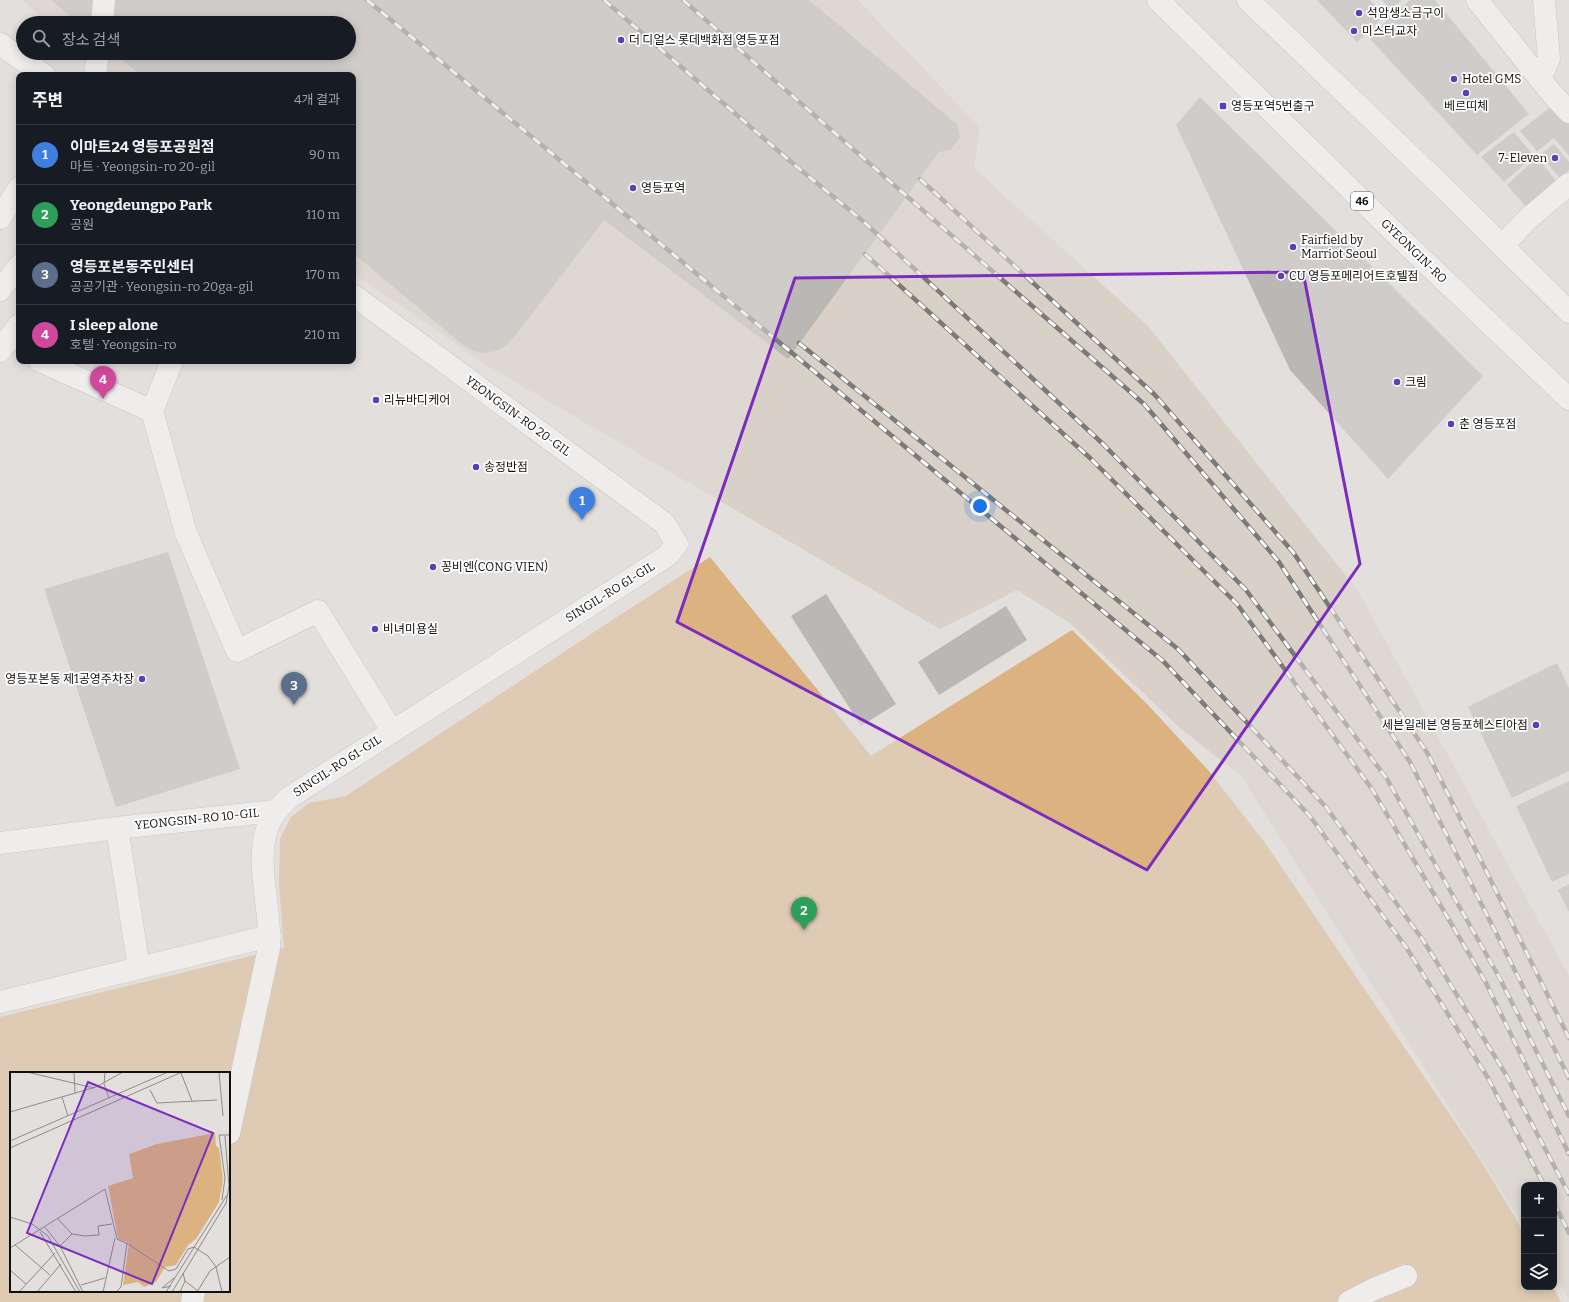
<!DOCTYPE html>
<html lang="ko">
<head>
<meta charset="utf-8">
<style>
	body { margin:0; font-family:Bitter,"Noto Sans KR",serif; background:#242831; color:#f1f3f6 }
	.controls { position:absolute; right:12px; bottom:12px; display:grid; overflow:hidden; border-radius:8px; box-shadow:0 2px 10px #0003 }
	.controls button { width:36px; height:36px; display:grid; place-items:center; padding:0; border:0; border-bottom:1px solid #363941; background:#171b24; color:#f1f3f6; font:20px sans-serif }
	.you { position:absolute; left:980px; top:506px; width:14px; height:14px; margin:-10px; border:3px solid #fff; border-radius:50%; background:#1a73e8; box-shadow:0 0 0 6px #1a73e833 }
	.badge { display:grid; place-items:center; width:26px; height:26px; border-radius:50%; background:#aca2da; color:#fff; font-size:13px; font-weight:700 }
	.pin { position:absolute; translate:-50% -33px; filter:drop-shadow(0 1px 2px #0008) }
	.pin::after { content:''; position:absolute; top:21px; width:14px; height:12px; background:inherit; clip-path:polygon(0 0,100% 0,50% 100%) }
	.list { margin:0; padding:0; list-style:none }
	h2 { display:flex; justify-content:space-between; align-items:center; height:52px; margin:0; padding:0 16px; font-size:17px }
	h2 small { font-size:13px; font-weight:400; color:#9ea1a6 }
	.list li { display:grid; grid-template-columns:26px 1fr auto; gap:12px; align-items:center; box-sizing:border-box; height:60px; padding:0 16px; border-top:1px solid #363941 }
	.list b { display:block; font-size:15px; white-space:nowrap }
	.list p { margin:0; font-size:13px; white-space:nowrap; color:#9ea1a6 }
	.list em { font-size:13px; font-style:normal; color:#9ea1a6 }
	.icon { flex:none; width:22px; height:22px; fill:none; stroke:currentColor; stroke-width:2; stroke-linecap:round; stroke-linejoin:round }
	.map { position:relative; flex:none; width:1569px; height:1302px; overflow:hidden }
	.search { position:absolute; background:#171b24; box-shadow:0 2px 10px #0003; left:16px; top:16px; width:340px; height:44px; display:flex; align-items:center; gap:10px; box-sizing:border-box; padding:0 14px; border-radius:22px; color:#9ea1a6; font-size:15px }
	.panel { position:absolute; background:#171b24; box-shadow:0 2px 10px #0003; left:16px; top:72px; width:340px; height:292px; border-radius:8px }
	.map>svg:first-child { display:block }
	.built { fill:#d9d1c8 }
	.green { fill:#dbb280; fill-rule:evenodd }
	.building { fill:#bab7b4 }
	.lines { fill:none; stroke-linecap:round; stroke-linejoin:round }
	.minor-casing { stroke:#afadaa; stroke-width:23 }
	.major-casing { stroke:#afadaa; stroke-width:23 }
	.minor { stroke:#fff; stroke-width:22 }
	.major { stroke:#fff; stroke-width:22 }
	.rail-casing { stroke:#7c7a78; stroke-width:4.5 }
	.rail { stroke:#fff; stroke-width:3; stroke-dasharray:9; stroke-linecap:butt }
	.marked { fill:none; stroke:#7b2cbf; stroke-width:3; stroke-linejoin:round }
	.poi-dot { fill:#5840b8; stroke:#fff; stroke-width:1.5 }
	.labels { text-anchor:middle; dominant-baseline:central; stroke-width:3.5; stroke-linejoin:round; paint-order:stroke }
	.shield { fill:#fff; stroke:#585857; stroke-width:1 }
	.shield-label { font-size:11px; font-weight:bold; fill:#11100f }
	.poi-label { font-size:12px; fill:#11100f; stroke:#fff; text-anchor:start }
	.street-label { font-size:12px; fill:#11100f; stroke:#fff }
	.inset-road { fill:none; stroke:#8e8c8a; stroke-width:1 }
	.view { fill:#7b2cbf; fill-opacity:0.15; stroke:#7b2cbf; stroke-width:2 }
	.inset-edge { fill:none; stroke:#11100f; stroke-width:2 }
</style>
</head>
<body>
<div class="map">
<svg width="1569" height="1302" viewBox="0 0 1569 1302">
	<rect width="100%" height="100%" fill="#e2dfdc"/>
	<path class="built" d="M 22,0 L 858,0 L 980,128 L 974,168 L 1148,326 L 1358,591 L 1569,976 L 1569,1299 L 1554,1275 L 1554,1185 L 1524,1185 L 1524,1227 L 1242,777 L 1180,728 L 1071,624 L 1017,590 L 940,629 L 488,366 L 353,273 L 353,75 L 112,75 L 85,53 L 349,53 L 349,23 L 49,23 Z"/>
	<path class="green" d="M 710,557 L 871,756 L 1072,630 L 1148,705 L 1208,770 L 1265,843 L 1474,1150 L 1515,1217 L 1524,1234 L 1524,1287 L 1553,1287 L 1561,1302 L 0,1302 L 0,1017 L 284,948 L 279,884 L 280,839 L 291,817 L 309,803 L 346,796 L 623,613 ZM 11,1073 L 229,1073 L 229,1291 L 11,1291 Z"/>
	<g class="building">
		<path d="M 51,0 L 809,0 L 958,125 L 960,138 L 950,150 L 939,152 L 788,359 L 604,220 L 522,327 L 507,345 L 496,351 L 485,353 L 474,351 L 463,345 L 353,253 L 353,75 L 140,75 L 114,53 L 349,53 L 349,23 L 78,23 Z"/>
		<path d="M 1317,0 L 1370,0 L 1385,15 L 1357,42 Z"/>
		<path d="M 1382,0 L 1402,0 L 1391,10 Z"/>
		<path d="M 1410,0 L 1435,0 L 1529,114 L 1477,155 L 1371,40 L 1370,36 L 1374,32 Z"/>
		<path d="M 1200,97 L 1483,376 L 1388,479 L 1290,370 L 1176,125 Z"/>
		<path d="M 1553,105 L 1569,121 L 1569,156 L 1554,138 L 1537,151 L 1520,131 Z"/>
		<path d="M 1514,132 L 1534,156 L 1504,182 L 1481,157 Z"/>
		<path d="M 1554,144 L 1569,162 L 1569,170 L 1560,178 L 1540,155 Z"/>
		<path d="M 1537,157 L 1557,182 L 1529,210 L 1507,185 Z"/>
		<path d="M 168,552 L 240,769 L 116,807 L 44,589 Z"/>
		<path d="M 826,594 L 896,704 L 861,726 L 791,616 Z"/>
		<path d="M 1006,606 L 1027,640 L 939,695 L 918,662 Z"/>
		<path d="M 1557,663 L 1569,688 L 1569,771 L 1512,798 L 1468,707 Z"/>
		<path d="M 1569,781 L 1569,874 L 1552,882 L 1516,806 Z"/>
		<path d="M 1569,884 L 1569,912 L 1558,890 Z"/>
	</g>
	<g class="lines">
		<g class="minor-casing">
			<g id="minor">
				<path d="M 1477,0 L 1553,95 L 1569,112"/>
				<path d="M 0,44 L 44,75"/>
				<path d="M 1540,79 L 1549,59 L 1544,0"/>
				<path d="M 0,218 L 19,188"/>
				<path d="M 1502,246 L 1529,218 L 1569,184"/>
				<path d="M 0,351 L 19,325"/>
				<path d="M 40,361 L 152,411"/>
				<path d="M 172,361 L 152,411 L 186,533 L 237,651 L 318,611 L 392,731"/>
				<path d="M 117,828 L 139,968"/>
				<path d="M 0,843 L 117,828 L 276,811"/>
				<path d="M 0,1002 L 270,936"/>
				<path d="M 229,1133 L 269,948 C 272,910 254,862 268,826 C 272,814 281,805 290,797 L 667,556 L 677,544 L 664,523 L 353,295"/>
				<path d="M 192,1302 L 194,1291"/>
				<path d="M 1349,1302 L 1374,1289 L 1406,1276"/>
			</g>
		</g>
		<g class="major-casing">
			<g id="major">
				<path d="M 1158,0 L 1399,237 L 1569,399"/>
				<path d="M 1248,0 L 1446,190 L 1569,312"/>
				<path d="M 102,23 L 104,0"/>
				<path d="M 95,75 L 98,53"/>
				<path d="M 0,290 L 19,266"/>
			</g>
		</g>
		<use href="#minor" class="minor"/>
		<use href="#major" class="major"/>
		<g class="rail-casing">
			<g id="rail">
				<path d="M 367,0 L 1163,661 L 1309,815 L 1406,947 L 1488,1078 L 1544,1185"/>
				<path d="M 604,0 L 790,161 L 864,222 L 1103,444 L 1246,590 L 1387,779 L 1498,975 L 1569,1116"/>
				<path d="M 683,0 L 1144,404 L 1279,562 L 1410,762 L 1569,1078"/>
				<path d="M 920,179 L 1154,394 L 1293,552 L 1428,754 L 1569,1038"/>
				<path d="M 865,254 L 1090,458 L 1237,604 L 1372,789 L 1485,981 L 1569,1154"/>
				<path d="M 799,343 L 1178,649 L 1326,807 L 1423,940 L 1505,1073 L 1569,1194"/>
				<path d="M 1554,1203 L 1569,1233"/>
			</g>
		</g>
		<use href="#rail" class="rail"/>
	</g>
	<path d="M0 0H1569V1302H0ZM 1303,272 L 1360,564 L 1147,870 L 677,622 L 795,278 Z" fill="#e2dfdc" fill-opacity=".55" fill-rule="evenodd"/>
	<path class="marked" d="M 1303,272 L 1360,564 L 1147,870 L 677,622 L 795,278 Z"/>
	<g class="poi-dot">
		<circle cx="1359" cy="13" r="4"/>
		<circle cx="1354" cy="31" r="4"/>
		<circle cx="621" cy="40" r="4"/>
		<circle cx="1454" cy="79" r="4"/>
		<circle cx="1466" cy="93" r="4"/>
		<rect x="1219" y="102" width="8" height="8" rx="2"/>
		<circle cx="1555" cy="158" r="4"/>
		<circle cx="633" cy="188" r="4"/>
		<circle cx="1293" cy="247" r="4"/>
		<circle cx="1281" cy="276" r="4"/>
		<circle cx="1397" cy="382" r="4"/>
		<circle cx="376" cy="400" r="4"/>
		<circle cx="1451" cy="424" r="4"/>
		<circle cx="476" cy="467" r="4"/>
		<circle cx="433" cy="567" r="4"/>
		<circle cx="375" cy="629" r="4"/>
		<circle cx="142" cy="679" r="4"/>
		<circle cx="1536" cy="725" r="4"/>
	</g>
	<g class="labels">
		<rect class="shield" x="1351" y="192" width="22" height="18" rx="3"/>
		<g class="shield-label">
			<text x="1362" y="201">46</text>
		</g>
		<g class="poi-label">
			<text x="1367" y="13">석암생소금구이</text>
			<text x="1362" y="31">미스터교자</text>
			<text x="629" y="40">더 디얼스 롯데백화점 영등포점</text>
			<text x="1462" y="79">Hotel GMS</text>
			<text x="1231" y="106">영등포역5번출구</text>
			<text x="1466" y="106" text-anchor="middle">베르띠체</text>
			<text x="1547" y="158" text-anchor="end">7-Eleven</text>
			<text x="641" y="188">영등포역</text>
			<text x="1301" y="240">Fairfield by<tspan x="1301" dy="14">Marriot Seoul</tspan></text>
			<text x="1289" y="276">CU 영등포메리어트호텔점</text>
			<text x="1405" y="382">크림</text>
			<text x="384" y="400">리뉴바디케어</text>
			<text x="1459" y="424">춘 영등포점</text>
			<text x="484" y="467">송정반점</text>
			<text x="441" y="567">꽁비엔(CONG VIEN)</text>
			<text x="383" y="629">비녀미용실</text>
			<text x="134" y="679" text-anchor="end">영등포본동 제1공영주차장</text>
			<text x="1528" y="725" text-anchor="end">세븐일레븐 영등포헤스티아점</text>
		</g>
		<g class="street-label">
			<text transform="translate(1414 251) rotate(44)">GYEONGIN-RO</text>
			<text transform="translate(518 416) rotate(36)">YEONGSIN-RO 20-GIL</text>
			<text transform="translate(610 592) rotate(-32)">SINGIL-RO 61-GIL</text>
			<text transform="translate(337 766) rotate(-33)">SINGIL-RO 61-GIL</text>
			<text transform="translate(197 819) rotate(-6)">YEONGSIN-RO 10-GIL</text>
		</g>
	</g>
	<g transform="translate(10 1072)">
		<rect width="220" height="220" fill="#e2dfdc"/>
		<path d="M 205,61 L 206,74 L 209,76 L 213,108 L 209,130 L 186,167 L 178,173 L 166,193 L 155,195 L 146,210 L 134,215 L 128,210 L 113,213 L 119,171 L 108,167 L 98,114 L 123,106 L 119,82 L 147,72 Z" fill="#dbb280"/>
		<path class="inset-road" d="M 17,0 L 84,16M 64,0 L 65,21M 95,0 L 94,12 L 99,26M 209,0 L 213,44M 171,1 L 182,29M 140,18 L 147,31 L 207,28M 52,25 L 58,44M 0,40 L 86,15 L 113,0M 0,69 L 158,0M 0,76 L 172,0M 212,128 L 215,106 L 209,63 L 220,63M 0,145 L 22,152 L 38,164 L 70,220M 47,146 L 62,162 L 75,164 L 89,163 L 88,154 L 102,152M 34,154 L 50,174 L 73,220M 30,160 L 66,220M 5,173 L 40,203M 50,174 L 62,162M 0,176 L 95,117 L 107,167 L 118,172 L 159,199 L 166,197 L 178,177 L 184,175 L 198,184 L 206,195 L 212,220M 0,198 L 16,212M 175,209 L 188,219M 71,213 L 95,206M 161,214 L 152,216 L 164,206M 9,220 L 45,181M 27,220 L 51,192M 93,220 L 105,166M 106,220 L 111,215 L 117,171M 156,220 L 217,123M 162,220 L 216,131 L 219,114 L 215,64M 170,220 L 175,209 L 173,201M 187,220 L 200,199 L 220,185"/>
		<path class="view" d="M 78,10 L 203,61 L 142,212 L 17,161 Z"/>
		<rect width="220" height="220" class="inset-edge"/>
	</g>
</svg>
<div class="controls">
<button>+</button>
<button>−</button>
<button><svg class="icon" aria-label="layers" viewBox="0 0 24 24"><path d="M12 4l9 5-9 5-9-5zM3 14l9 5 9-5"/></svg></button>
</div>
<div class="you"></div>
<div class="pin badge" style="left:582px;top:520px;background:#3f7fe0">1</div>
<div class="pin badge" style="left:804px;top:930px;background:#2e9e5b">2</div>
<div class="pin badge" style="left:294px;top:705px;background:#5c6f8a">3</div>
<div class="pin badge" style="left:103px;top:399px;background:#d1479c">4</div>
<div class="search"><svg class="icon" aria-label="search" viewBox="0 0 24 24"><circle cx="10" cy="10" r="6"/><path d="M15 15l6 6"/></svg>장소 검색</div>
<section class="panel">
<h2>주변<small>4개 결과</small></h2>
<ul class="list">
<li><span class="badge" style="background:#3f7fe0">1</span><div><b>이마트24 영등포공원점</b><p>마트 · Yeongsin-ro 20-gil</p></div><em>90 m</em></li>
<li><span class="badge" style="background:#2e9e5b">2</span><div><b>Yeongdeungpo Park</b><p>공원</p></div><em>110 m</em></li>
<li><span class="badge" style="background:#5c6f8a">3</span><div><b>영등포본동주민센터</b><p>공공기관 · Yeongsin-ro 20ga-gil</p></div><em>170 m</em></li>
<li><span class="badge" style="background:#d1479c">4</span><div><b>I sleep alone</b><p>호텔 · Yeongsin-ro</p></div><em>210 m</em></li>
</ul>
</section>
</div>
</body>
</html>
